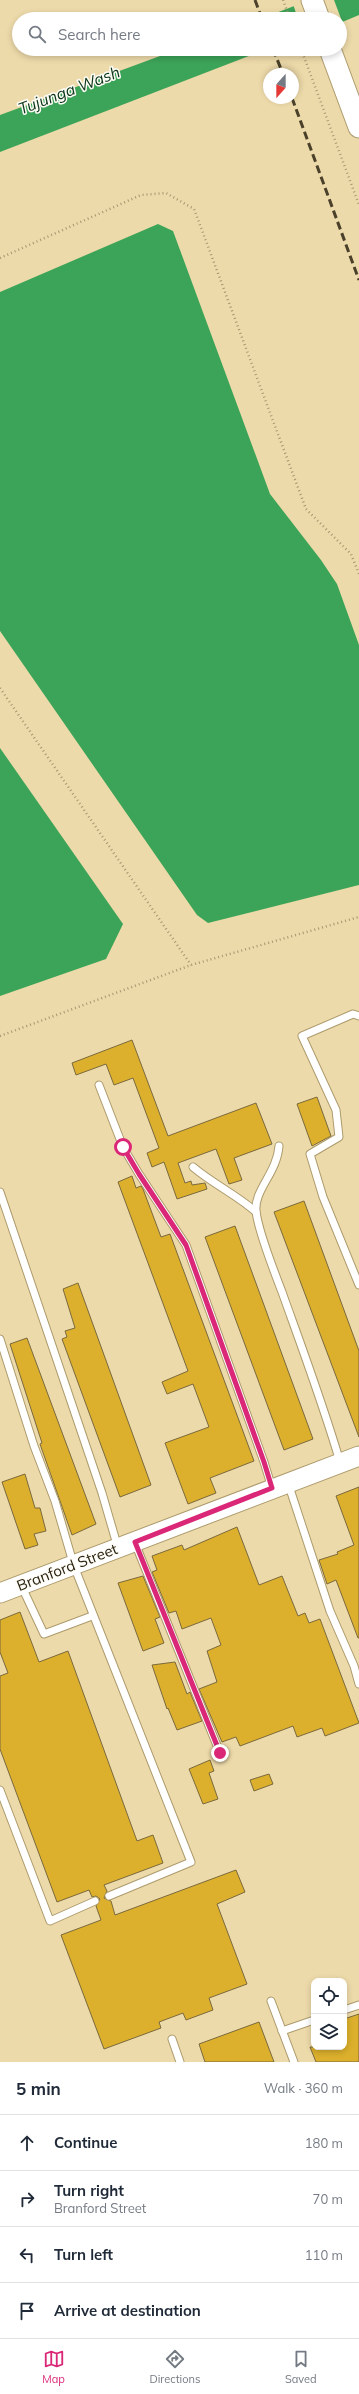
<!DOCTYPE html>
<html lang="en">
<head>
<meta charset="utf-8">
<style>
	body { margin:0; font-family:Mulish,sans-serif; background:#f2f2f3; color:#1f2937 }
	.controls { position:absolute; right:12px; bottom:12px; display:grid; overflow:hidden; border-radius:8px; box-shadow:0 2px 6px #0003 }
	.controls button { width:36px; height:36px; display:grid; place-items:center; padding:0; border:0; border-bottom:1px solid #e0e1e3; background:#fff; color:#1f2937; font:20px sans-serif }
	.compass { position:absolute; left:263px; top:68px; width:36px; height:36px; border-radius:50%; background:#fff; box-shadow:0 2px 6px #0003; rotate:201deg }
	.stop { position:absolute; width:12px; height:12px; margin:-9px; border:3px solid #db2777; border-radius:50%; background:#fff }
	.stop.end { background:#db2777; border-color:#fff; box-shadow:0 1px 4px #0008 }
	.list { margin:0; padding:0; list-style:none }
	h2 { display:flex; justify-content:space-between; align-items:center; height:52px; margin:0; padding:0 16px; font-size:17px }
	h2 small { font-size:13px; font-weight:400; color:#747a83 }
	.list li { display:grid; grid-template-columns:26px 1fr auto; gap:12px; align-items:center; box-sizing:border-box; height:56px; padding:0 16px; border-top:1px solid #e0e1e3 }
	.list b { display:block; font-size:15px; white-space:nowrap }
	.list p { margin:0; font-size:13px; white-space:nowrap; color:#747a83 }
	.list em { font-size:13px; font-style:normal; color:#747a83 }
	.icon { flex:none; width:22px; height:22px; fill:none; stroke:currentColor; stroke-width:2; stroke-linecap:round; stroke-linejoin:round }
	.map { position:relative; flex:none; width:359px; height:2062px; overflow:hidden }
	.search { position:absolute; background:#fff; box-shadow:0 2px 6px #0003; left:12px; right:12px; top:12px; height:44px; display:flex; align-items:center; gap:10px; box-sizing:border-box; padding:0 14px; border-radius:22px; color:#747a83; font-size:15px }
	.sheet { height:276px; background:#fff }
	nav { display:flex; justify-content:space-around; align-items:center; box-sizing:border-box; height:56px; border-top:1px solid #e0e1e3; background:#fff; font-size:11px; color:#747a83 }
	nav a { display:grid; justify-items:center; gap:2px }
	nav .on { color:#db2777 }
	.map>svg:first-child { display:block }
	.water { fill:#3ca458 }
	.pier { fill:#eddaaa }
	.building { fill:#dcb02c; stroke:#7a693c }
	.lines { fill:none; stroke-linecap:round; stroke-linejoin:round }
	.service-casing { stroke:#ad9b6d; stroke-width:9 }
	.secondary-casing { stroke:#ad9b6d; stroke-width:21 }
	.primary-casing { stroke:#ad9b6d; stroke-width:23 }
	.path { stroke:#a69772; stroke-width:2.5; stroke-dasharray:1 3; stroke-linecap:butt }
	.service { stroke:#fff; stroke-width:7 }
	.secondary { stroke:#fff; stroke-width:19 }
	.primary { stroke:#fff; stroke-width:21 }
	.rail { stroke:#4b412a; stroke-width:3; stroke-dasharray:8 4; stroke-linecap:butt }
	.route { stroke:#db2777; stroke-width:5 }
	.labels { text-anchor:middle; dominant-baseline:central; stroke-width:3; stroke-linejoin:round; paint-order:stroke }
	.street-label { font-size:15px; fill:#2b2311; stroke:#fefcf7 }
	.water-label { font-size:16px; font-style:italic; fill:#0b3517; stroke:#fefcf7 }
</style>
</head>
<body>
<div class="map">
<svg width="359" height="2062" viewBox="0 0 359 2062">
	<rect width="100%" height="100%" fill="#eddaaa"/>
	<g class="water">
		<path d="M 310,0 L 359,0 L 359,15 L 340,23 L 340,19 L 260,19 Z"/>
		<path d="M 179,49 L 267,49 L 0,152 L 0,115 Z"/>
		<path d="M 158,224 L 173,231 L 270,494 L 321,560 L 337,584 L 359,645 L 359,885 L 208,923 L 197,915 L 0,631 L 0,292 Z"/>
		<path d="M 0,748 L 123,924 L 106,959 L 0,996 Z"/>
	</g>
	<path class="pier" d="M 304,0 L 334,0 L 343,24 L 340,25 L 340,19 L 298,19 L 293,4 Z"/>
	<g class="building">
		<path d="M 132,1040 L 168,1136 L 256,1103 L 272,1144 L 234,1158 L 242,1180 L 229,1184 L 216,1149 L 178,1163 L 185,1183 L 191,1181 L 192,1185 L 205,1183 L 207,1189 L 177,1199 L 164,1162 L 152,1167 L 147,1153 L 159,1148 L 133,1078 L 114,1085 L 106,1064 L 76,1075 L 72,1063 Z"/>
		<path d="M 317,1097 L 331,1136 L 312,1146 L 297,1104 Z"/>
		<path d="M 132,1176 L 136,1188 L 141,1186 L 143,1189 L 161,1237 L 170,1234 L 254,1461 L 210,1478 L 216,1493 L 188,1504 L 165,1443 L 209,1427 L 193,1384 L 167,1394 L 162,1382 L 188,1371 L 118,1182 Z"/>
		<path d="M 304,1201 L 359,1351 L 359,1437 L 274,1212 Z"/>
		<path d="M 235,1226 L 313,1439 L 284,1450 L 205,1237 Z"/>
		<path d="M 78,1283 L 151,1485 L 120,1497 L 62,1339 L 67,1337 L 65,1331 L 75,1328 L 63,1289 Z"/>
		<path d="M 27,1338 L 96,1524 L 72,1535 L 40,1444 L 42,1443 L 10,1344 Z"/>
		<path d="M 25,1474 L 35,1508 L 40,1508 L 46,1531 L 34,1534 L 38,1545 L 25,1549 L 2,1482 Z"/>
		<path d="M 359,1487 L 359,1638 L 358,1638 L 336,1580 L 327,1584 L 319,1560 L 338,1554 L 337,1552 L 354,1545 L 336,1496 Z"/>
		<path d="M 237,1527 L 259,1585 L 282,1576 L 298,1616 L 305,1613 L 309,1623 L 320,1619 L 359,1723 L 325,1736 L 322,1728 L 297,1737 L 293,1726 L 240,1746 L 236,1737 L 222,1742 L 199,1689 L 217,1682 L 207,1651 L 221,1645 L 211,1618 L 182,1629 L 176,1611 L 169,1613 L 152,1572 L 157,1570 L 152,1556 L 182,1545 L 184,1550 Z"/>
		<path d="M 143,1576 L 160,1617 L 155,1619 L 164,1643 L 143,1651 L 118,1583 Z"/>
		<path d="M 20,1612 L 39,1662 L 68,1651 L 137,1841 L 153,1835 L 163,1863 L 104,1885 L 107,1891 L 104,1898 L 111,1901 L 115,1915 L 236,1870 L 245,1892 L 217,1904 L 247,1984 L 209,1998 L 213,2010 L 186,2020 L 183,2013 L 159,2022 L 161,2028 L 104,2049 L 61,1935 L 101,1920 L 96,1906 L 100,1899 L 96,1896 L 92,1897 L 89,1890 L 57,1902 L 0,1749 L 0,1676 L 8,1673 L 0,1652 L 0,1620 Z"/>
		<path d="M 175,1662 L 187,1694 L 190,1692 L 202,1721 L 177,1730 L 168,1708 L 167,1709 L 152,1665 Z"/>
		<path d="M 210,1760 L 214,1771 L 209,1773 L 218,1799 L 203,1804 L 189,1769 Z"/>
		<path d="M 269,1774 L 273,1784 L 254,1791 L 250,1780 Z"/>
		<path d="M 359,2014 L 359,2062 L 316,2062 L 310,2047 L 344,2047 L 344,2019 Z"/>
		<path d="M 259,2022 L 274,2062 L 205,2062 L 199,2044 Z"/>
	</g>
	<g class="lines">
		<g class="service-casing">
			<g id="service">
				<path d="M 359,1016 L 353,1014 L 302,1036 L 336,1110 L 339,1137 L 310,1154 L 323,1197 L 359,1285"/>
				<path d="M 99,1085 L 123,1147 L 139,1174 L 186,1245 L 264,1462 L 272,1488"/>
				<path d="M 279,1146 C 277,1173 254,1190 256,1211 C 258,1231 274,1271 282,1292 C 302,1348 323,1404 340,1462"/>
				<path d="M 193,1167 C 213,1184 237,1195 256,1212"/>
				<path d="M 0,1192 L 102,1493 L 118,1548"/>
				<path d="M 0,1339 L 34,1446 L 55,1501 L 74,1566 L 191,1862 L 109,1896"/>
				<path d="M 288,1483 L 330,1611 L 354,1666 L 359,1684"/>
				<path d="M 135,1543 L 220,1753"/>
				<path d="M 21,1585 L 44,1634 L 92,1616"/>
				<path d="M 0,1790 L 50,1921 L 95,1901"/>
				<path d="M 271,2001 L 294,2062"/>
				<path d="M 344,2010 L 359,2005"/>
				<path d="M 282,2031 L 314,2020"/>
				<path d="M 172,2039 L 180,2062"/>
			</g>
		</g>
		<g class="secondary-casing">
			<path id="secondary" d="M 0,1593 L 359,1456"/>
		</g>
		<g class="primary-casing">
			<g id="primary">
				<path d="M 312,0 L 319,19"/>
				<path d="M 330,49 L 359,127"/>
			</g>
		</g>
		<g class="path">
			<path d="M 283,0 L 290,19"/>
			<path d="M 301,49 L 359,205"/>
			<path d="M 0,258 L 141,195 L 166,193 L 194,209 L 306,509 L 351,554 L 359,574"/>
			<path d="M 0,688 L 191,965"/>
			<path d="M 0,1036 L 191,965 L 359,917"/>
		</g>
		<use href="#service" class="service"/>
		<use href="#secondary" class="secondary"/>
		<use href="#primary" class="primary"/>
		<g class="rail">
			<path d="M 255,0 L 262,19"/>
			<path d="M 273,49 L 283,74"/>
			<path d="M 292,98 L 359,280"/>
		</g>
	</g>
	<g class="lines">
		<path class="route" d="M 123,1147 L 139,1174 L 186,1245 L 264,1462 L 272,1488 L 135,1542 L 220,1753"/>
	</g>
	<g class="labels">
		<g class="street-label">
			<text transform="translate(67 1567) rotate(-21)">Branford Street</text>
		</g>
		<g class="water-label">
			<text transform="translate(69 90) rotate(-21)">Tujunga Wash</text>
		</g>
	</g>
</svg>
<div class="controls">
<button><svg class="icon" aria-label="locate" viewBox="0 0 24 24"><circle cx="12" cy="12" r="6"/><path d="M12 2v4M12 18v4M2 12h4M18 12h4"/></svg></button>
<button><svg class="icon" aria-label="layers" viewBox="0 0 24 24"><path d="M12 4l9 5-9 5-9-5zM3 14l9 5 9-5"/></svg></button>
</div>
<svg class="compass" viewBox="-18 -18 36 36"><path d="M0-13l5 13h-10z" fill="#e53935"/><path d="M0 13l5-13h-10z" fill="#747a83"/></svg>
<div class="stop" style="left:123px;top:1147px"></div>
<div class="stop end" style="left:220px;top:1753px"></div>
<div class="search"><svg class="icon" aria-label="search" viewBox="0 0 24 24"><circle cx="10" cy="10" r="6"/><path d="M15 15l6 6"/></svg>Search here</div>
</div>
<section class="sheet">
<h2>5 min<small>Walk · 360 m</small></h2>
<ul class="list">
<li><svg class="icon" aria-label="ahead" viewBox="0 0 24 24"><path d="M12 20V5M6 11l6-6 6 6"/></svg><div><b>Continue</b></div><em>180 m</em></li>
<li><svg class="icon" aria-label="right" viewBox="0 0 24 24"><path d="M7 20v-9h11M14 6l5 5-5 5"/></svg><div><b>Turn right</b><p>Branford Street</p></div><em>70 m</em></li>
<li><svg class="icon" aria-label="left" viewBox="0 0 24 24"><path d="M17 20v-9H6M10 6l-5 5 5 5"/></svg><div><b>Turn left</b></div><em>110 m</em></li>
<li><svg class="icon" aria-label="arrive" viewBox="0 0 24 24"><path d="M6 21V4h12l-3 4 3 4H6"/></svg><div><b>Arrive at destination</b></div></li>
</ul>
</section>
<nav>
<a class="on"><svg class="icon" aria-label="map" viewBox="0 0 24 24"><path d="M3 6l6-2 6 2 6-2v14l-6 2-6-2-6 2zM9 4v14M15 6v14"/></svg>Map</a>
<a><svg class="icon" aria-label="directions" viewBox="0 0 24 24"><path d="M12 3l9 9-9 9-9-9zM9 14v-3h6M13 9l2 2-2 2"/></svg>Directions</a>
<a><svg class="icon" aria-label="saved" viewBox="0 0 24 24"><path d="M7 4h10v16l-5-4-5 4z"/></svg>Saved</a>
</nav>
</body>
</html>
